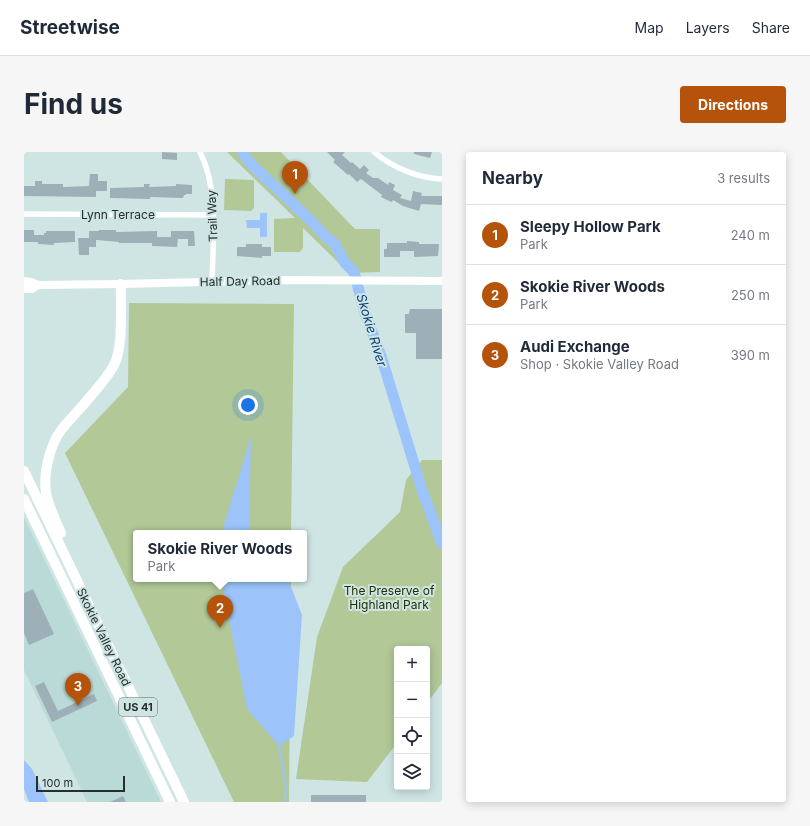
<!DOCTYPE html>
<html lang="en">
<head>
<meta charset="utf-8">
<style>
	body { margin:0; font-family:Inter,sans-serif; background:#f6f6f7; color:#1f2937 }
	.controls { position:absolute; right:12px; bottom:12px; display:grid; overflow:hidden; border-radius:4px; box-shadow:0 2px 10px #0003 }
	.controls button { width:36px; height:36px; display:grid; place-items:center; padding:0; border:0; border-bottom:1px solid #e0e1e3; background:#fff; color:#1f2937; font:20px sans-serif }
	.scale { position:absolute; left:12px; bottom:10px; width:89px; box-sizing:border-box; padding-left:4px; border:2px solid #262f2e; border-top:0; font-size:11px; line-height:14px; white-space:nowrap; color:#262f2e; -webkit-text-stroke:3px #cfe5e4; paint-order:stroke }
	.you { position:absolute; left:224px; top:253px; width:14px; height:14px; margin:-10px; border:3px solid #fff; border-radius:50%; background:#1a73e8; box-shadow:0 0 0 6px #1a73e833 }
	.badge { display:grid; place-items:center; width:26px; height:26px; border-radius:50%; background:#b45309; color:#fff; font-size:13px; font-weight:700 }
	.pin { position:absolute; translate:-50% -33px; filter:drop-shadow(0 1px 2px #0008) }
	.pin::after { content:''; position:absolute; top:21px; width:14px; height:12px; background:inherit; clip-path:polygon(0 0,100% 0,50% 100%) }
	.popup { position:absolute; left:109px; top:378px; width:174px; height:52px; box-sizing:border-box; display:grid; place-content:center; border-radius:4px; background:#fff; filter:drop-shadow(0 1px 3px #0005); font-size:13px; white-space:nowrap; color:#747a83 }
	.popup b { font-size:15px; color:#1f2937 }
	.popup::after { content:''; position:absolute; left:50%; top:100%; margin-left:-8px; border:8px solid transparent; border-top-color:#fff }
	.list { margin:0; padding:0; list-style:none }
	h2 { display:flex; justify-content:space-between; align-items:center; height:52px; margin:0; padding:0 16px; font-size:17px }
	h2 small { font-size:13px; font-weight:400; color:#747a83 }
	.list li { display:grid; grid-template-columns:26px 1fr auto; gap:12px; align-items:center; box-sizing:border-box; height:60px; padding:0 16px; border-top:1px solid #e0e1e3 }
	.list b { display:block; font-size:15px; white-space:nowrap }
	.list p { margin:0; font-size:13px; white-space:nowrap; color:#747a83 }
	.list em { font-size:13px; font-style:normal; color:#747a83 }
	.icon { flex:none; width:22px; height:22px; fill:none; stroke:currentColor; stroke-width:2; stroke-linecap:round; stroke-linejoin:round }
	.map { position:relative; flex:none; width:418px; height:650px; overflow:hidden; border-radius:4px }
	header { display:flex; align-items:center; gap:24px; box-sizing:border-box; height:56px; padding:0 20px; background:#fff; border-bottom:1px solid #e0e1e3 }
	header strong { font-size:19px }
	nav { display:flex; gap:22px; margin-inline-start:auto; font-size:14px }
	.intro { display:flex; align-items:center; justify-content:space-between; box-sizing:border-box; height:96px; padding:0 24px }
	h1 { margin:0; font-size:28px }
	.button { padding:10px 18px; border-radius:4px; background:#b45309; color:#fff; font-size:14px; font-weight:700 }
	main { display:flex; gap:24px; padding:0 24px }
	aside { flex:1; background:#fff; border-radius:4px; box-shadow:0 2px 10px #0003 }
	.map>svg:first-child { display:block }
	.built { fill:#badad8 }
	.green { fill:#b2c897 }
	.water { fill:#9cc4fa }
	.lines { fill:none; stroke-linecap:round; stroke-linejoin:round }
	.stream { stroke:#9cc4fa; stroke-width:2 }
	.river { stroke:#9cc4fa; stroke-width:11 }
	.building { fill:#9db0b8 }
	.street { stroke:#fff; stroke-width:5.5 }
	.secondary { stroke:#fff; stroke-width:8 }
	.primary { stroke:#fff; stroke-width:8 }
	.highway { stroke:#fff; stroke-width:10 }
	.labels { text-anchor:middle; dominant-baseline:central; stroke-width:4; stroke-linejoin:round; paint-order:stroke }
	.shield { fill:#cfe5e4; stroke:#596665; stroke-width:1 }
	.shield-label { font-size:11px; font-weight:bold; fill:#262f2e }
	.street-label { font-size:12px; fill:#262f2e; stroke:#cfe5e4 }
	.park-label { font-size:12px; fill:#213103; stroke:#cfe5e4 }
	.water-label { font-size:13px; font-style:italic; fill:#0a407e; stroke:#cfe5e4 }
</style>
</head>
<body>
<header>
<strong>Streetwise</strong>
<nav><a>Map</a><a>Layers</a><a>Share</a></nav>
</header>
<div class="intro"><h1>Find us</h1><a class="button">Directions</a></div>
<main>
<div class="map">
<svg width="418" height="650" viewBox="0 0 418 650">
	<rect width="100%" height="100%" fill="#cfe5e4"/>
	<path class="built" d="M 0,365 L 137,650 L 63,650 L 0,518 Z"/>
	<g class="green">
		<path d="M 203,0 L 257,0 L 331,77 L 356,77 L 356,120 L 325,121 L 279,76 L 279,96 L 276,100 L 250,100 L 250,67 L 271,66 Z"/>
		<path d="M 201,27 L 230,28 L 230,56 L 227,59 L 200,58 Z"/>
		<path d="M 105,151 L 270,152 L 267,381 L 112,381 L 112,427 L 267,427 L 265,650 L 210,650 L 41,301 L 104,235 Z"/>
		<path d="M 398,308 L 418,308 L 418,531 L 403,551 L 403,497 L 373,497 L 373,591 L 343,630 L 272,627 L 293,485 L 319,415 L 376,360 L 382,328 Z"/>
	</g>
	<g class="water">
		<path d="M 236,61 L 243,61 L 243,85 L 236,85 L 236,76 L 223,76 L 222,68 L 236,68 Z"/>
		<path d="M 227,285 L 225,381 L 199,381 L 199,376 Z"/>
		<path d="M 200,427 L 264,427 L 278,463 L 270,584 L 255,594 L 223,557 L 200,442 Z"/>
		<path d="M 0,608 L 8,617 L 24,650 L 5,650 L 0,637 Z"/>
	</g>
	<g class="lines">
		<path class="stream" d="M 255,594 L 262,635 L 261,650"/>
		<path class="river" d="M 218,0 L 226,11 L 285,67 L 303,86 L 310,91 L 321,111 L 330,120 L 341,161 L 358,207 L 398,338 L 418,392"/>
	</g>
	<g class="building">
		<path d="M 138,0 L 153,1 L 153,8 L 138,7 Z"/>
		<path d="M 303,0 L 321,0 L 318,3 L 327,11 L 328,10 L 336,17 L 340,13 L 345,18 L 342,21 L 349,26 L 354,26 L 364,33 L 365,30 L 371,33 L 369,38 L 378,43 L 376,46 L 387,49 L 389,39 L 398,41 L 397,44 L 418,44 L 418,53 L 397,52 L 395,59 L 379,54 L 369,48 L 368,50 L 365,49 L 357,45 L 358,43 L 337,27 L 333,30 L 325,22 L 324,23 L 309,10 L 311,8 Z"/>
		<path d="M 390,0 L 408,0 L 406,6 L 390,2 Z"/>
		<path d="M 66,22 L 74,22 L 74,29 L 83,29 L 83,39 L 72,39 L 72,45 L 0,44 L 0,34 L 11,34 L 11,29 L 18,29 L 18,32 L 39,32 L 39,35 L 65,34 Z"/>
		<path d="M 120,32 L 126,32 L 125,35 L 152,34 L 152,32 L 168,33 L 168,42 L 162,42 L 162,43 L 160,43 L 159,46 L 126,45 L 126,47 L 86,46 L 86,36 L 120,35 Z"/>
		<path d="M 0,78 L 10,78 L 10,83 L 20,83 L 20,81 L 22,81 L 22,79 L 51,79 L 51,90 L 30,91 L 30,93 L 14,92 L 14,90 L 0,90 Z"/>
		<path d="M 75,78 L 92,78 L 92,80 L 133,79 L 133,85 L 147,85 L 147,79 L 170,79 L 171,94 L 164,94 L 164,87 L 154,87 L 153,95 L 128,94 L 128,91 L 95,91 L 95,90 L 72,88 L 72,95 L 65,95 L 65,103 L 55,103 L 54,86 L 65,86 L 65,79 L 75,79 Z"/>
		<path d="M 383,89 L 395,90 L 395,92 L 415,92 L 414,104 L 390,105 L 390,99 L 376,99 L 376,105 L 360,105 L 360,97 L 363,97 L 363,91 L 383,91 Z"/>
		<path d="M 222,92 L 238,92 L 238,95 L 247,95 L 247,104 L 238,104 L 238,106 L 213,104 L 213,95 L 222,95 Z"/>
		<path d="M 386,157 L 418,157 L 418,207 L 392,207 L 392,181 L 381,181 L 381,162 L 385,162 Z"/>
		<path d="M 9,437 L 30,482 L 5,493 L 0,481 L 0,441 Z"/>
		<path d="M 20,530 L 34,559 L 70,542 L 73,549 L 28,570 L 11,534 Z"/>
		<rect x="287" y="643" width="55" height="7"/>
		<path d="M 99,644 L 102,650 L 86,650 Z"/>
	</g>
	<g class="lines">
		<g class="street">
			<path d="M 176,0 C 195,37 189,89 188,129"/>
			<path d="M 350,0 C 369,16 394,26 418,27"/>
			<path d="M 0,62 L 189,63"/>
		</g>
		<path class="secondary" d="M 97,132 L 264,128 L 418,129"/>
		<g class="primary">
			<path d="M 0,129 L 7,130 L 14,133 L 97,132"/>
			<path d="M 0,137 L 8,137 L 14,133"/>
		</g>
		<g class="highway">
			<path d="M 0,319 L 160,650"/>
			<path d="M 0,347 L 146,650"/>
			<path d="M 37,381 C 31,368 25,355 22,341 C 19,321 26,292 38,277 C 47,266 57,256 66,245 C 74,235 84,225 90,213 C 100,193 96,155 97,132"/>
		</g>
	</g>
	<g class="labels">
		<rect class="shield" x="95" y="546" width="38" height="18" rx="3"/>
		<g class="shield-label">
			<text x="114" y="555">US 41</text>
		</g>
		<g class="street-label">
			<text x="94" y="62">Lynn Terrace</text>
			<text transform="translate(188 64) rotate(-92)">Trail Way</text>
			<text transform="translate(216 129) rotate(-1)">Half Day Road</text>
			<text transform="translate(80 485) rotate(64)">Skokie Valley Road</text>
		</g>
		<g class="park-label">
			<text x="365" y="438">The Preserve of<tspan x="365" dy="14">Highland Park</tspan></text>
		</g>
		<g class="water-label">
			<text transform="translate(348 178) rotate(73)">Skokie River</text>
		</g>
	</g>
</svg>
<div class="controls">
<button>+</button>
<button>−</button>
<button><svg class="icon" aria-label="locate" viewBox="0 0 24 24"><circle cx="12" cy="12" r="6"/><path d="M12 2v4M12 18v4M2 12h4M18 12h4"/></svg></button>
<button><svg class="icon" aria-label="layers" viewBox="0 0 24 24"><path d="M12 4l9 5-9 5-9-5zM3 14l9 5 9-5"/></svg></button>
</div>
<div class="scale">100 m</div>
<div class="you"></div>
<div class="pin badge" style="left:271px;top:42px">1</div>
<div class="pin badge" style="left:196px;top:476px">2</div>
<div class="popup"><b>Skokie River Woods</b>Park</div>
<div class="pin badge" style="left:54px;top:554px">3</div>
</div>
<aside>
<h2>Nearby<small>3 results</small></h2>
<ul class="list">
<li><span class="badge">1</span><div><b>Sleepy Hollow Park</b><p>Park</p></div><em>240 m</em></li>
<li><span class="badge">2</span><div><b>Skokie River Woods</b><p>Park</p></div><em>250 m</em></li>
<li><span class="badge">3</span><div><b>Audi Exchange</b><p>Shop · Skokie Valley Road</p></div><em>390 m</em></li>
</ul>
</aside>
</main>
</body>
</html>
